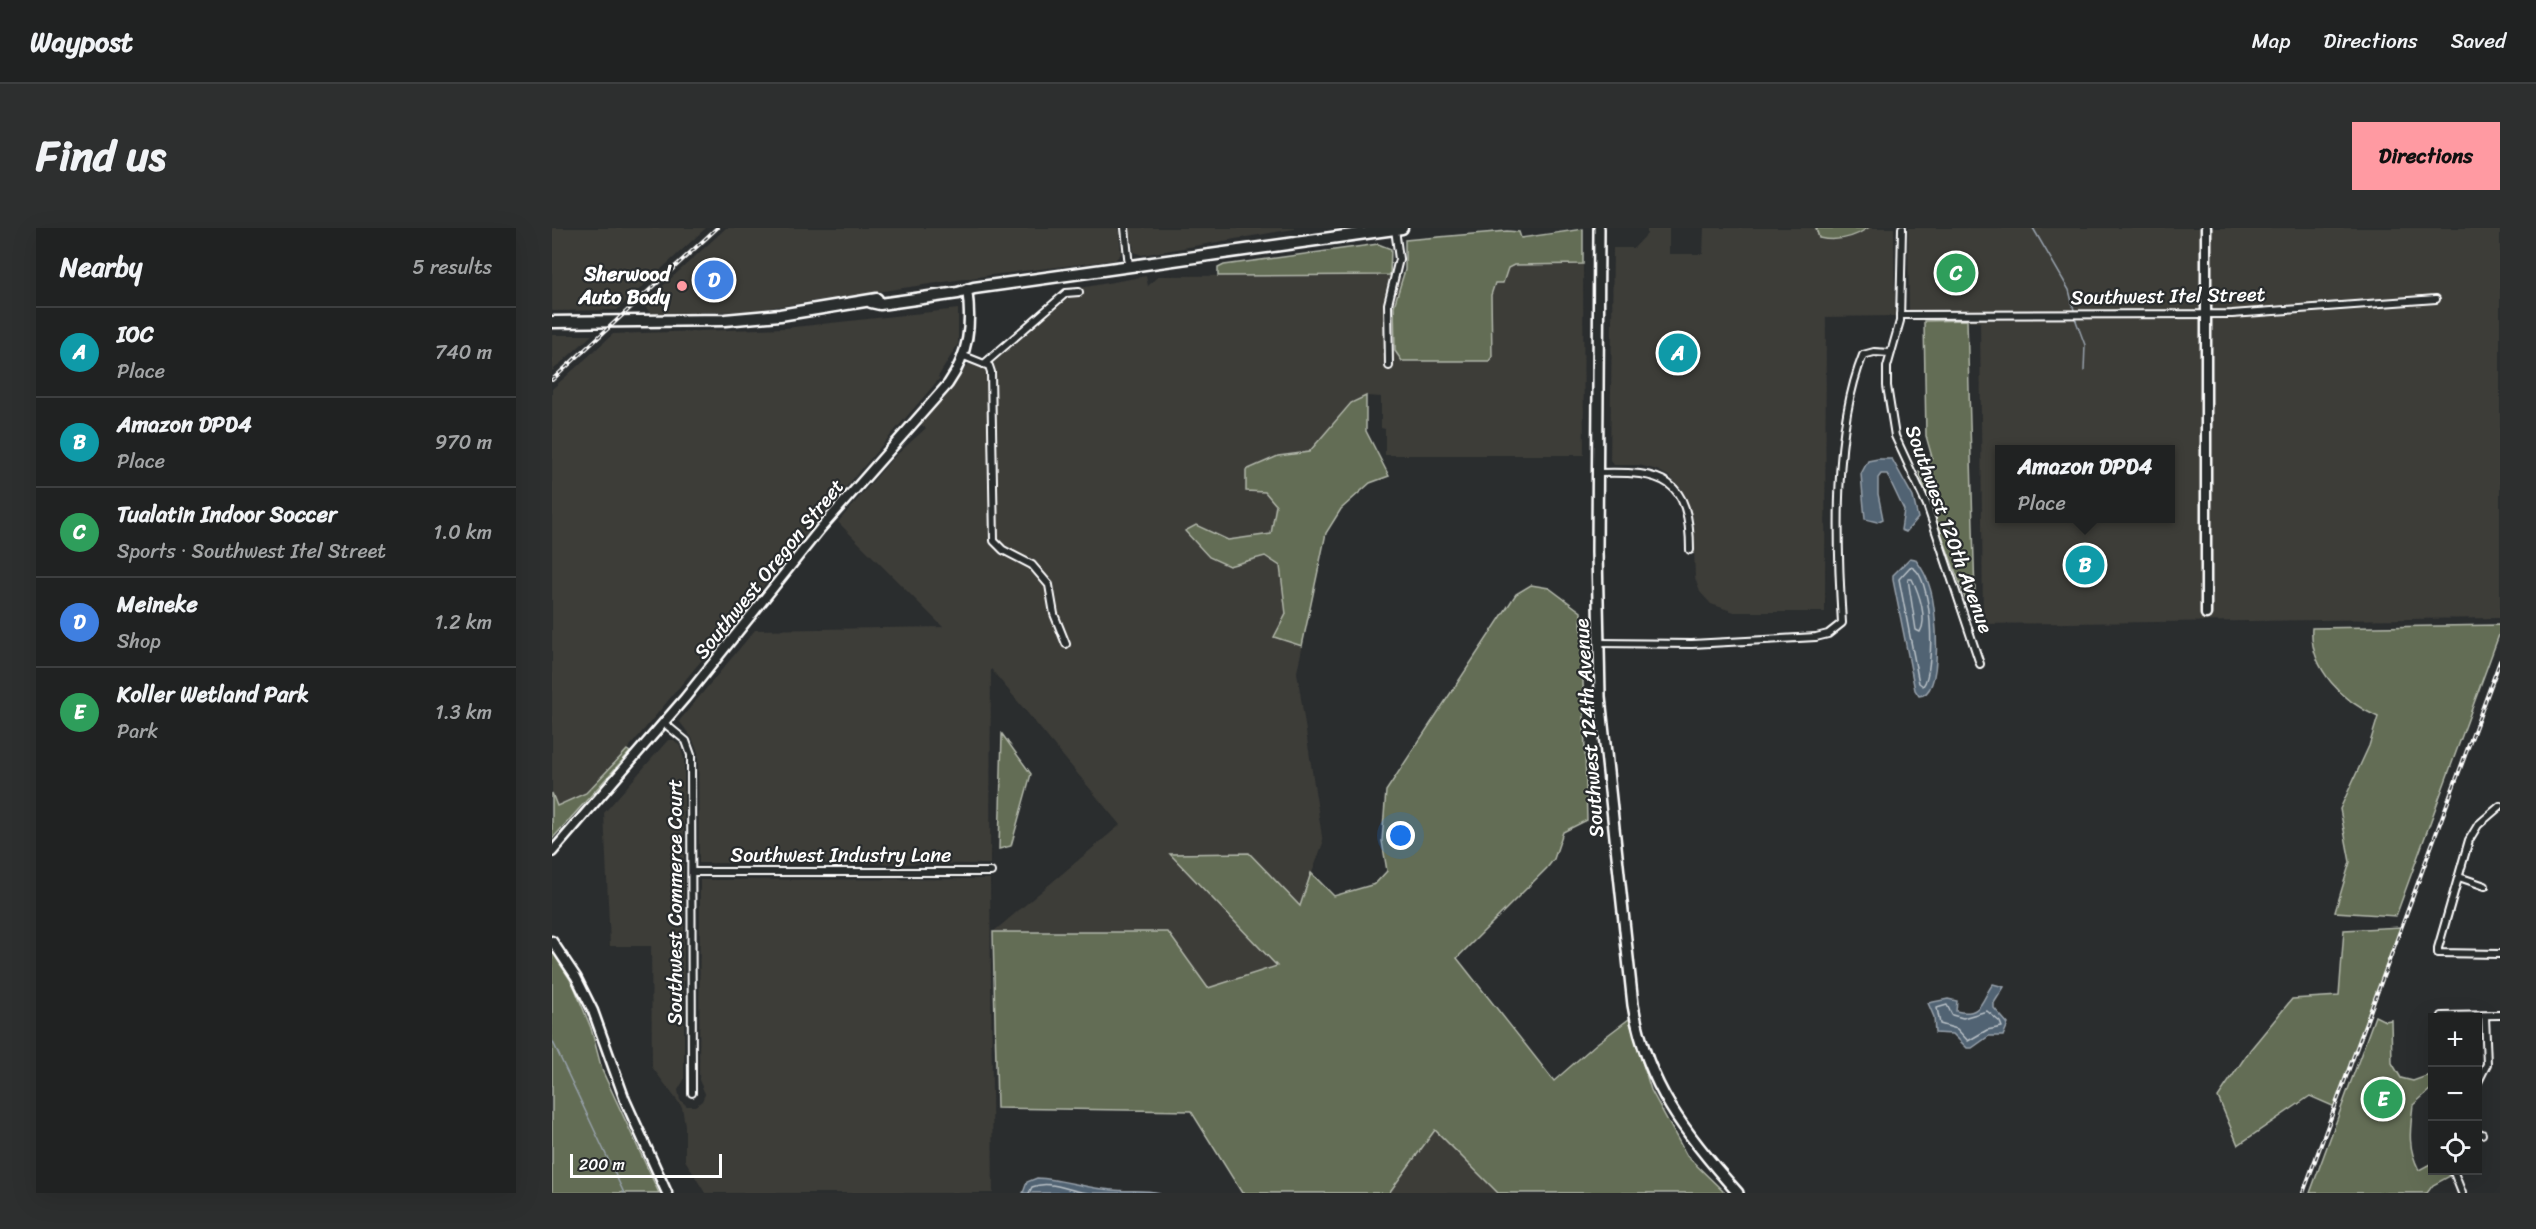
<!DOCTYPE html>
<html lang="en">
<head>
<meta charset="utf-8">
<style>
	body { margin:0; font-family:Sriracha,sans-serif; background:#2d2f2f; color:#f1f3f6 }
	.controls { position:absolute; right:18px; bottom:18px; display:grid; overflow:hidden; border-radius:0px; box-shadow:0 6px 24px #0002 }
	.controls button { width:54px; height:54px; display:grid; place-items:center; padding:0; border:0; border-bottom:2px solid #3d3f40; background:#202222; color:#f1f3f6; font:30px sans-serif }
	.scale { position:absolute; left:18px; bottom:15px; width:152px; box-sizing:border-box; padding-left:6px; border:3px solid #fff; border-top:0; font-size:16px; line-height:21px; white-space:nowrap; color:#fff; -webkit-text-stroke:4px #2a2d2e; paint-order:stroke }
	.you { position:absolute; left:849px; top:608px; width:21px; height:21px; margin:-15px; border:4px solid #fff; border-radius:50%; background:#1a73e8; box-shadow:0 0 0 9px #1a73e833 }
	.badge { display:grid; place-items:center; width:39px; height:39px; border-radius:50%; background:#ff9aa2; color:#fff; font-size:20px; font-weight:700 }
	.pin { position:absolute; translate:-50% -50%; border:3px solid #fff; box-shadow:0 2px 6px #0006 }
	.popup { position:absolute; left:1443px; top:217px; width:180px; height:78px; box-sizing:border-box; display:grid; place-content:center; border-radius:0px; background:#202222; filter:drop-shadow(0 2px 4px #0005); font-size:20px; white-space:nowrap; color:#a2a4a5 }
	.popup b { font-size:22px; color:#f1f3f6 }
	.popup::after { content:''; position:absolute; left:50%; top:100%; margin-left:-12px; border:12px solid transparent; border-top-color:#202222 }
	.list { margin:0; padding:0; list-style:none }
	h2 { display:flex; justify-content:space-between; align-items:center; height:78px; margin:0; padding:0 24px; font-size:26px }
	h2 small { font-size:20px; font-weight:400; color:#a2a4a5 }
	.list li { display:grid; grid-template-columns:39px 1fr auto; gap:18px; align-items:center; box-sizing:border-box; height:90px; padding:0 24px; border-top:2px solid #3d3f40 }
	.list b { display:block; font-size:22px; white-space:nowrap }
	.list p { margin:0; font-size:20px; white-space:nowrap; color:#a2a4a5 }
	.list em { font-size:20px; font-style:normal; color:#a2a4a5 }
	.icon { flex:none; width:33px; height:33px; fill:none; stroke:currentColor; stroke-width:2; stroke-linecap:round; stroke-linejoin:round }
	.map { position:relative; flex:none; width:1948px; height:965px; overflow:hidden; border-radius:0px }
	header { display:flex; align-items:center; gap:36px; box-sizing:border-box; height:84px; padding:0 30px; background:#202222; border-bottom:2px solid #3d3f40 }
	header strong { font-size:28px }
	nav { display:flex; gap:33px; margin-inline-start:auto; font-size:21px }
	.intro { display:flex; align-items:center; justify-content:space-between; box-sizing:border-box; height:144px; padding:0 36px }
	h1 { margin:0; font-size:42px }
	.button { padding:15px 27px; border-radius:0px; background:#ff9aa2; color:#111; font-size:21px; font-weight:700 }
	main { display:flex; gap:36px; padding:0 36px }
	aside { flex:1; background:#202222; border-radius:0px; box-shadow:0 6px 24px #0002 }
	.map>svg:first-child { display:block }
	.built { fill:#3c3c38; fill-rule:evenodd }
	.green { fill:#636d54; stroke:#b1b6aa; stroke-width:1.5 }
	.water { fill:#516373; stroke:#97a1ab; stroke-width:1.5 }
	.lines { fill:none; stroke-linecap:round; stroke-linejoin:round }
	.shore { stroke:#b9c1c7; stroke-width:1.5 }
	.stream { stroke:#97a1ab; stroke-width:1.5 }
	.street-casing { stroke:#fff; stroke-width:10 }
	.secondary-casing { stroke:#fff; stroke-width:13 }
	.primary-casing { stroke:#fff; stroke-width:14 }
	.highway-casing { stroke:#fff; stroke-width:15 }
	.street { stroke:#2a2d2e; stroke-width:6 }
	.secondary { stroke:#2a2d2e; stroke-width:8 }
	.primary { stroke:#2a2d2e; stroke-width:9 }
	.highway { stroke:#2a2d2e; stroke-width:10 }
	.rail-casing { stroke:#fff; stroke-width:4 }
	.rail { stroke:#2a2d2e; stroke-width:1.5; stroke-dasharray:4.5; stroke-linecap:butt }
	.poi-dot { fill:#ff9aa2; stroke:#2a2d2e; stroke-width:2 }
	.labels { text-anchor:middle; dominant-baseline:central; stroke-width:4.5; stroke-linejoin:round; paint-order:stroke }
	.poi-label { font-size:20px; font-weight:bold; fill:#fff; stroke:#2a2d2e; text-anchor:end }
	.street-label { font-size:20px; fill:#fff; stroke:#2a2d2e }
</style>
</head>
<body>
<header>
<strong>Waypost</strong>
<nav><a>Map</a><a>Directions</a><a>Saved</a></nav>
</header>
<div class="intro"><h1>Find us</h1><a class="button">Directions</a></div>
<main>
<aside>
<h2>Nearby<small>5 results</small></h2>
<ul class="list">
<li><span class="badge" style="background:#0f9aa8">A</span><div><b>IOC</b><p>Place</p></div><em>740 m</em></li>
<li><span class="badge" style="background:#0f9aa8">B</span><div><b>Amazon DPD4</b><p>Place</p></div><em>970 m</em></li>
<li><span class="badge" style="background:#2e9e5b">C</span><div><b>Tualatin Indoor Soccer</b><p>Sports · Southwest Itel Street</p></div><em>1.0 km</em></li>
<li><span class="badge" style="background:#3f7fe0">D</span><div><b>Meineke</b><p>Shop</p></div><em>1.2 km</em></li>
<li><span class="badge" style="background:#2e9e5b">E</span><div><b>Koller Wetland Park</b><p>Park</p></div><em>1.3 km</em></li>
</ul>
</aside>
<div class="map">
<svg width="1948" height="965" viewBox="0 0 1948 965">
	<rect width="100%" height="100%" fill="#2a2d2e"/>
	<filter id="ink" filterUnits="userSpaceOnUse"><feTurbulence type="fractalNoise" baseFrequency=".0167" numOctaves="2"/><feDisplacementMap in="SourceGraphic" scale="12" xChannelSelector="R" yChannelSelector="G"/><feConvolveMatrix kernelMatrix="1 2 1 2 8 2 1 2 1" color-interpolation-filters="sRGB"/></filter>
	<g filter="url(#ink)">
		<g class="built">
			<path d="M 0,0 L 154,0 L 65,82 L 0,83 Z"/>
			<path d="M 174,0 L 567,0 L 569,26 L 563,32 L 439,47 L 197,83 L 99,86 L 91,76 Z"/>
			<path d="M 578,0 L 748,0 L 590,27 L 582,24 Z"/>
			<path d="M 1095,0 L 1117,0 L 1117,26 L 1151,26 L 1152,0 L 1342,0 L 1343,88 L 1274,89 L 1273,384 L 1182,384 L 1159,376 L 1148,364 L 1143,350 L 1141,291 L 1130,262 L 1118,249 L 1105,242 L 1087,237 L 1062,237 L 1058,232 L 1061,20 L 1082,20 L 1095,6 Z"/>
			<path d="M 1356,0 L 1948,0 L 1948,390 L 1431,396 L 1428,94 L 1351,92 L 1357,84 ZM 1448,222 L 1618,222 L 1618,290 L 1448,290 Z"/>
			<path d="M 1031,36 L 1032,227 L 833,227 L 833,201 L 829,200 L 829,169 L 814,168 L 799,175 L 757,224 L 726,228 L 768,242 L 765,349 L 745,444 L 771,615 L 726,738 L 656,760 L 616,704 L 441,704 L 568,597 L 439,441 L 438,636 L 147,635 L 146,525 L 140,510 L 127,493 L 203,402 L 391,399 L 286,294 L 340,231 L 374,200 L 369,197 L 418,134 L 438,141 L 440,129 L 528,60 L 594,48 L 596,58 L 606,48 L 838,47 L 851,50 L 842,78 L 843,123 L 850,133 L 937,133 L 940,129 L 939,67 L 944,55 L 951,55 L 956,40 L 962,37 Z"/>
			<path d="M 406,81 L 406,116 L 386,149 L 388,150 L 276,280 L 75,522 L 34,565 L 5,579 L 0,565 L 0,161 L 61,106 L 233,100 Z"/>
			<path d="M 0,107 L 40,107 L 0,143 Z"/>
			<path d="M 116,512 L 122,512 L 128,518 L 132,531 L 132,852 L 126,862 L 128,872 L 135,878 L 143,878 L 150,873 L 153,866 L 147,852 L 148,652 L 438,651 L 441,965 L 153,965 L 133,932 L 133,897 L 130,879 L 100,839 L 99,718 L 58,718 L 52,585 Z"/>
			<path d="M 883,901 L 946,965 L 837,965 Z"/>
		</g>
		<g class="green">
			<path d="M 1264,0 L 1316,0 C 1301,10 1284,14 1267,10 Z"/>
			<path d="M 1031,1 L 1031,36 L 962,37 L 956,40 L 951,55 L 943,55 L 939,67 L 940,129 L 937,133 L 850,133 L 843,123 L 842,78 L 853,42 L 853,12 L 955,3 L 967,4 L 969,10 Z"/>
			<path d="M 826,16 L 839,21 L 838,47 L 666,48 L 666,40 L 672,37 Z"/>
			<path d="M 1415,92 L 1423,368 L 1414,373 L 1367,244 L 1380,229 L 1374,208 L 1372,93 Z"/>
			<path d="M 814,168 L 814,203 L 837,248 L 818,255 L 789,281 L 774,305 L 750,418 L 722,409 L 734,386 L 728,338 L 713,328 L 677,338 L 657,329 L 633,303 L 644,297 L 676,312 L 719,306 L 724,277 L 713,264 L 694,263 L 694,242 L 726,228 L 757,224 L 799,175 Z"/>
			<path d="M 979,357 L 997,360 L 1029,384 L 1035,592 L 1011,604 L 1002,631 L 995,640 L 905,730 L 1002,853 L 1044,816 L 1077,791 L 1099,862 L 1135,928 L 1173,965 L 946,965 L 883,902 L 837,965 L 690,965 L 639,883 L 445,880 L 441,704 L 616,704 L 656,760 L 725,738 L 618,626 L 697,625 L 748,678 L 759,645 L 782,668 L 823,656 L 835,643 L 830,613 L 834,563 L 964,366 Z"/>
			<path d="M 1948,397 L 1948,404 L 1844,688 L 1783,684 L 1798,634 L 1788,581 L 1817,518 L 1826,489 C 1792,474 1757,441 1760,400 Z"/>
			<path d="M 450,506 L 479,546 L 459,618 L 447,621 Z"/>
			<path d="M 75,522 L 78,524 L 0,611 L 0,565 L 5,578 L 34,565 Z"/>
			<path d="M 1849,699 L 1783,879 L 1758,868 L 1686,917 L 1666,869 L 1698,822 L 1740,771 L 1787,768 L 1792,702 Z"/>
			<path d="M 0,723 L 21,756 L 39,800 L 50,842 L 107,965 L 0,965 Z"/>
			<path d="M 1823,788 L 1833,793 L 1839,792 L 1840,835 L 1849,850 L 1861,853 L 1880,846 L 1880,860 L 1861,877 C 1858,902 1855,919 1867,942 L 1880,935 L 1880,942 L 1895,943 L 1898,948 L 1881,957 L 1875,965 L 1758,965 Z"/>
		</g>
		<g class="water">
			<path d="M 1326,231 L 1340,231 L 1361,269 L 1366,290 L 1354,304 L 1349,302 L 1352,282 L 1335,246 L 1329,246 L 1326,250 L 1326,266 L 1331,291 L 1325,294 L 1313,291 L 1309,246 L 1316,233 Z"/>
			<path d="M 1358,330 L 1363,331 C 1370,340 1375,349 1378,360 C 1384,378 1393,467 1367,468 L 1363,462 L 1341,352 L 1341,347 Z"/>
			<path d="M 1441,756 L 1452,759 L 1442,775 L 1442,780 L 1456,796 L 1451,808 L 1437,808 L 1420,820 L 1415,820 L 1401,806 L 1383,805 L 1382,789 L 1376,775 L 1396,771 L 1405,773 L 1404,783 C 1431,790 1430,769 1441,756 Z"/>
			<path d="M 485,950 C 511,951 535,961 560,962 C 577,964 591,961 608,965 L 471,965 L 475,954 Z"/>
		</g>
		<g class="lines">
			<g class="shore">
				<path d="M 1358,339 C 1381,342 1384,443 1371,458 L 1367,455 L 1347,351 Z"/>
				<path d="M 1356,351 L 1360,351 C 1367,365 1376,391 1368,404 L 1364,402 Z"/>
				<path d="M 1395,777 L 1400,787 L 1411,790 L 1435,783 L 1448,794 L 1450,799 L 1435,802 L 1416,813 L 1405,801 L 1388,796 L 1385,780 Z"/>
				<path d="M 477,965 L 480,959 C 499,951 518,964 537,965"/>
			</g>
			<g class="stream">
				<path d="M 1481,0 L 1517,62 L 1522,82"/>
				<path d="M 1523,90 L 1533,117 L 1532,143"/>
				<path d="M 0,812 L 72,965"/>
			</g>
			<g class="street-casing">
				<g id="street">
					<path d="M 573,0 L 577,38"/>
					<path d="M 1350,0 L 1348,93 L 1335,139 L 1335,158 L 1343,208 L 1375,277 L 1428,436"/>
					<path d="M 1348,87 L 1680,86 L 1884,71"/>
					<path d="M 412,128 L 437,138 L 439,144 L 442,313 L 451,322 L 480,337 L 497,357 L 502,386 L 514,416"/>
					<path d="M 432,136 L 514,65 L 527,64"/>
					<path d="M 837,138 L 836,76 L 847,31 L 843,1"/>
					<path d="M 1046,245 C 1111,243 1138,250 1138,322"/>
					<path d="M 1046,415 L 1140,416 L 1264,409 L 1276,406 L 1290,395 C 1285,314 1281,202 1311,127 L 1322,124 L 1338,125"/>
					<path d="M 112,495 L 134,513 L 139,527 L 140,865"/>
					<path d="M 1948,578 L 1926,597 L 1917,612 L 1886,720 L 1886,725 L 1948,726"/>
					<path d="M 140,644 L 439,644"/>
					<path d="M 1907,649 L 1933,658"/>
					<path d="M 1890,788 L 1948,787"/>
					<path d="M 1926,854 L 1935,836 L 1933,788"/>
					<path d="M 1926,906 L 1930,906"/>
					<path d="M 1901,942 L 1910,965"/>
				</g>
			</g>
			<g class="secondary-casing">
				<g id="secondary">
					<path d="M 1654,386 L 1654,0"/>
					<path d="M 0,624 L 133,470 L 268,301 L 396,156 C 417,126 420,96 415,61"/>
					<path d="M 0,713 L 24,749 L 41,783 L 73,872 L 115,965"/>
				</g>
			</g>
			<g class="primary-casing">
				<path id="primary" d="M 1047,0 L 1045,324 L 1048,469 L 1081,777 C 1095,857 1133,906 1186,965"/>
			</g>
			<g class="highway-casing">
				<g id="highway">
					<path d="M 319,74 L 328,76 L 406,65 L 422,60 L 850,0"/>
					<path d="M 0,94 L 173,92 L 228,87 L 325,71"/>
				</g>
			</g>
			<use href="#street" class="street"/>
			<use href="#secondary" class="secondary"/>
			<use href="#primary" class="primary"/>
			<use href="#highway" class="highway"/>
			<g class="rail-casing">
				<g id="rail">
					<path d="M 0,152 L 165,0"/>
					<path d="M 1751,965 L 1948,433"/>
				</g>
			</g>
			<use href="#rail" class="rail"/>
		</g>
	</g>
	<circle class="poi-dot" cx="130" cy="58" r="6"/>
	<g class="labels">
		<g class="poi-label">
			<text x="118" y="46">Sherwood<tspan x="118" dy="23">Auto Body</tspan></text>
		</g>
		<g class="street-label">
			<text transform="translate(1616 68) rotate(-1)">Southwest Itel Street</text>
			<text transform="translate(1397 301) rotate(70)">Southwest 120th Avenue</text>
			<text transform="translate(217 341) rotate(-51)">Southwest Oregon Street</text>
			<text transform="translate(1037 500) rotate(-94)">Southwest 124th Avenue</text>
			<text x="289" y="627">Southwest Industry Lane</text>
			<text transform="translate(123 674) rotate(-90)">Southwest Commerce Court</text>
		</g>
	</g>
</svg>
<div class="controls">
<button>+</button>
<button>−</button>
<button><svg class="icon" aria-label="locate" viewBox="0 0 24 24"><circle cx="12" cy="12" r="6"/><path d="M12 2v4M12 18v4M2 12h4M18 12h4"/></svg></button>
</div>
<div class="scale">200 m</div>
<div class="you"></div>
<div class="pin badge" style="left:1126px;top:125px;background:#0f9aa8">A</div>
<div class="pin badge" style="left:1533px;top:337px;background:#0f9aa8">B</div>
<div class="popup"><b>Amazon DPD4</b>Place</div>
<div class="pin badge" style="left:1404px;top:45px;background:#2e9e5b">C</div>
<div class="pin badge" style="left:162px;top:52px;background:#3f7fe0">D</div>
<div class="pin badge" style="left:1831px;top:871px;background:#2e9e5b">E</div>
</div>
</main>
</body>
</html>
